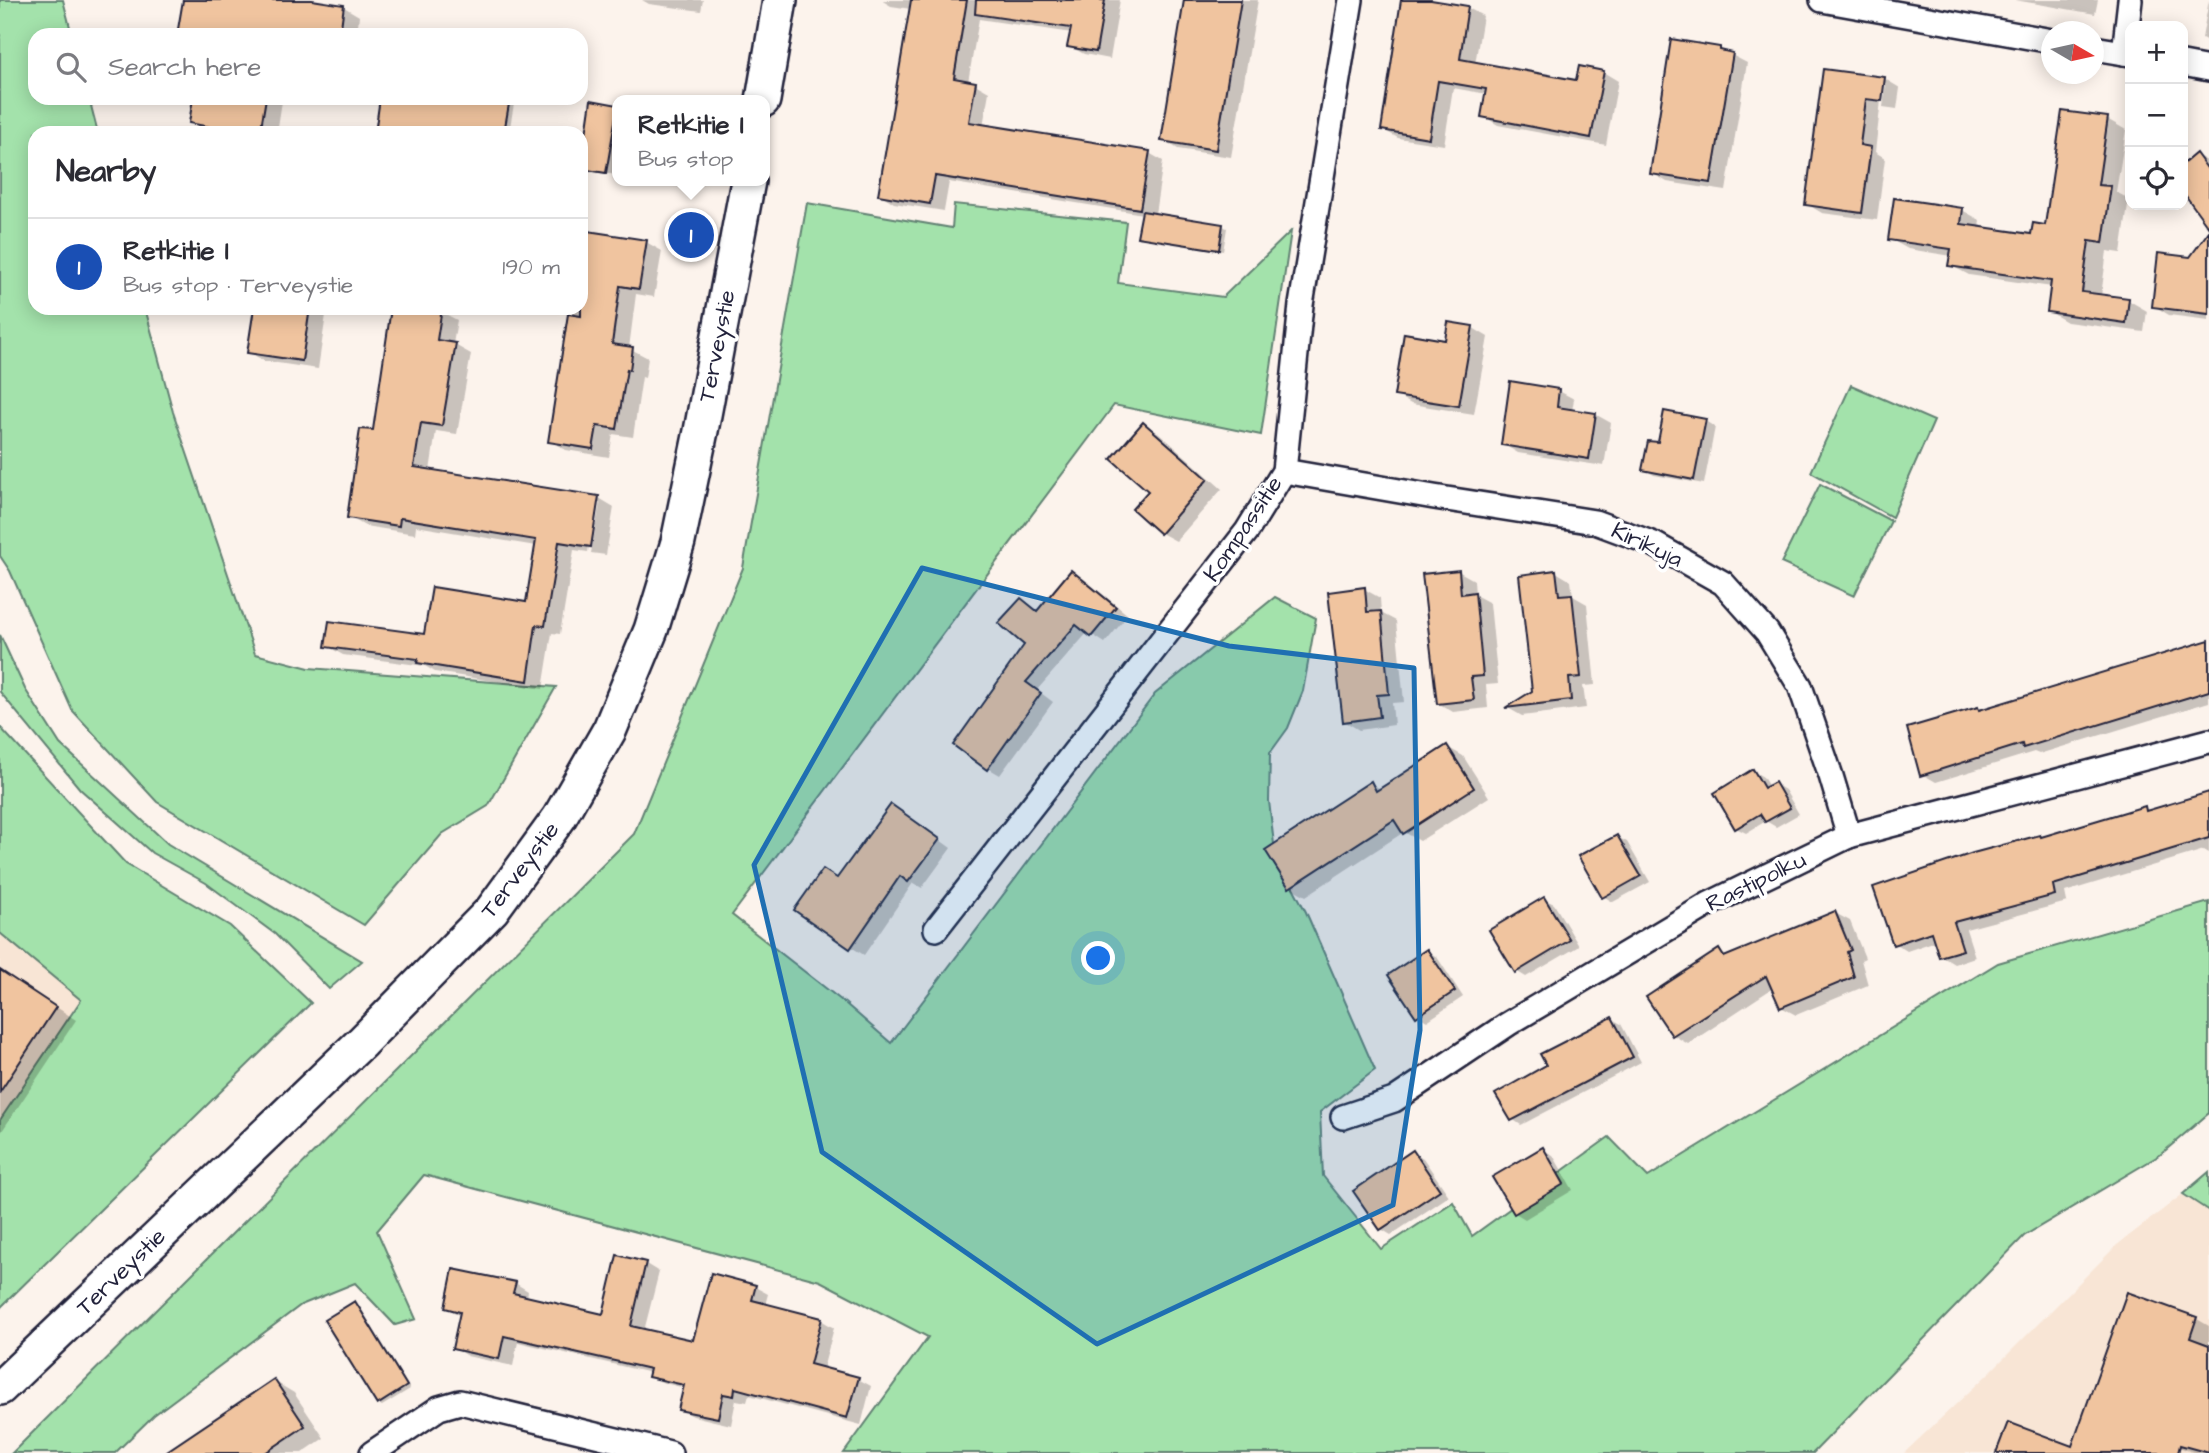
<!DOCTYPE html>
<html lang="en">
<head>
<meta charset="utf-8">
<style>
	body { margin:0; font-family:"Architects Daughter",sans-serif; background:#f7f7f7; color:#2b2b33 }
	.controls { position:absolute; right:21px; top:21px; display:grid; overflow:hidden; border-radius:14px; box-shadow:0 4px 18px #0003 }
	.controls button { width:63px; height:63px; display:grid; place-items:center; padding:0; border:0; border-bottom:2px solid #e1e1e2; background:#fff; color:#2b2b33; font:35px sans-serif }
	.compass { position:absolute; left:2041px; top:21px; width:63px; height:63px; border-radius:50%; background:#fff; box-shadow:0 4px 18px #0003; rotate:99deg }
	.you { position:absolute; left:1099px; top:959px; width:24px; height:24px; margin:-18px; border:5px solid #fff; border-radius:50%; background:#1a73e8; box-shadow:0 0 0 10px #1a73e833 }
	.badge { display:grid; place-items:center; width:46px; height:46px; border-radius:50%; background:#0f766e; color:#fff; font-size:23px; font-weight:700 }
	.pin { position:absolute; translate:-50% -50%; border:4px solid #fff; box-shadow:0 2px 7px #0006 }
	.popup { position:absolute; left:612px; top:95px; width:158px; height:91px; box-sizing:border-box; display:grid; place-content:center; border-radius:14px; background:#fff; filter:drop-shadow(0 2px 5px #0005); font-size:23px; white-space:nowrap; color:#7c7c81 }
	.popup b { font-size:26px; color:#2b2b33 }
	.popup::after { content:''; position:absolute; left:50%; top:100%; margin-left:-14px; border:14px solid transparent; border-top-color:#fff }
	.list { margin:0; padding:0; list-style:none }
	h2 { display:flex; justify-content:space-between; align-items:center; height:91px; margin:0; padding:0 28px; font-size:30px }
	h2 small { font-size:23px; font-weight:400; color:#7c7c81 }
	.list li { display:grid; grid-template-columns:46px 1fr auto; gap:21px; align-items:center; box-sizing:border-box; height:98px; padding:0 28px; border-top:2px solid #e1e1e2 }
	.list b { display:block; font-size:26px; white-space:nowrap }
	.list p { margin:0; font-size:23px; white-space:nowrap; color:#7c7c81 }
	.list em { font-size:23px; font-style:normal; color:#7c7c81 }
	.icon { flex:none; width:38px; height:38px; fill:none; stroke:currentColor; stroke-width:2; stroke-linecap:round; stroke-linejoin:round }
	.map { position:relative; flex:none; width:2209px; height:1453px; overflow:hidden }
	.search { position:absolute; background:#fff; box-shadow:0 4px 18px #0003; left:28px; top:28px; width:560px; height:77px; display:flex; align-items:center; gap:18px; box-sizing:border-box; padding:0 24px; border-radius:21px; color:#7c7c81; font-size:26px }
	.panel { position:absolute; background:#fff; box-shadow:0 4px 18px #0003; left:28px; top:126px; width:560px; height:189px; border-radius:21px }
	.map>svg:first-child { display:block }
	.built { fill:#f8e5d5 }
	.green { fill:#a3e2ab; stroke:#628273; stroke-width:2 }
	.shadow { fill:#0003 }
	.building { fill:#f0c49f; stroke:#22223b; stroke-width:2 }
	.lines { fill:none; stroke-linecap:round; stroke-linejoin:round }
	.street-casing { stroke:#22223b; stroke-width:28 }
	.secondary-casing { stroke:#22223b; stroke-width:38 }
	.street { stroke:#fff; stroke-width:23 }
	.secondary { stroke:#fff; stroke-width:33 }
	.marked { fill:#1f6fb2; fill-opacity:0.2; stroke:#1f6fb2; stroke-width:5; stroke-linejoin:round }
	.labels { text-anchor:middle; dominant-baseline:central; stroke-width:7; stroke-linejoin:round; paint-order:stroke }
	.street-label { font-size:23px; fill:#22223b; stroke:#fff }
</style>
</head>
<body>
<div class="map">
<svg width="2209" height="1453" viewBox="0 0 2209 1453">
	<rect width="100%" height="100%" fill="#fcf3ec"/>
	<filter id="ink" filterUnits="userSpaceOnUse"><feTurbulence type="fractalNoise" baseFrequency=".0143" numOctaves="2"/><feDisplacementMap in="SourceGraphic" scale="14" xChannelSelector="R" yChannelSelector="G"/><feConvolveMatrix kernelMatrix="1 2 1 2 8 2 1 2 1" color-interpolation-filters="sRGB"/></filter>
	<g filter="url(#ink)">
		<g class="built">
			<path d="M 0,933 L 81,1000 L 0,1120 Z"/>
			<path d="M 2183,1194 L 2209,1211 L 2209,1453 L 1904,1453 L 1987,1375 L 2117,1245 Z"/>
		</g>
		<g class="green">
			<path d="M 0,0 L 63,0 L 72,35 L 35,35 L 35,98 L 89,98 L 98,133 L 35,133 L 35,308 L 145,308 L 173,412 L 255,654 L 309,668 L 556,687 L 488,806 L 442,834 L 364,925 L 157,802 L 72,710 L 10,571 L 0,556 Z"/>
			<path d="M 807,203 L 952,228 L 954,204 L 1126,222 L 1118,283 L 1223,297 L 1291,231 L 1261,435 L 1114,405 L 732,915 L 846,1004 L 891,1043 L 1155,694 L 1275,597 L 1316,618 L 1303,691 L 1288,728 L 1270,753 L 1269,801 L 1275,853 L 1306,912 L 1375,1070 L 1320,1112 L 1323,1176 L 1381,1249 L 1453,1202 L 1472,1236 L 1609,1137 L 1648,1177 L 1998,963 L 2209,902 L 2209,1113 L 2160,1155 L 2024,1236 L 1813,1453 L 844,1453 L 928,1337 L 820,1281 L 424,1175 L 377,1231 L 416,1319 L 395,1325 L 355,1283 L 301,1305 L 154,1415 L 115,1453 L 12,1453 L 634,834 L 743,568 Z"/>
			<path d="M 1851,385 L 1934,421 L 1892,517 L 1811,472 Z"/>
			<path d="M 1820,484 L 1891,521 L 1854,596 L 1781,563 Z"/>
			<path d="M 0,635 L 25,689 L 60,744 L 168,844 L 362,961 L 329,989 L 275,934 L 206,883 L 152,853 L 80,789 L 0,692 Z"/>
			<path d="M 0,727 L 126,864 L 230,926 L 311,1003 L 0,1308 L 0,1120 L 81,1000 L 0,933 Z"/>
			<path d="M 2209,1172 L 2209,1211 L 2183,1194 Z"/>
		</g>
		<g class="shadow">
			<path d="M 185,0 L 301,0 L 344,7 L 359,16 L 357,35 L 179,35 Z"/>
			<path d="M 642,0 L 703,0 L 701,11 L 649,4 Z"/>
			<path d="M 881,0 L 1120,0 L 1110,59 L 1084,54 L 1069,46 L 1072,33 L 979,19 L 968,82 L 975,84 L 989,92 L 983,126 L 1149,153 L 1163,161 L 1155,214 L 1223,226 L 1227,228 L 1223,251 L 1144,238 L 1139,236 L 1143,214 L 949,182 L 944,211 L 894,203 L 880,194 L 911,9 L 891,6 Z"/>
			<path d="M 1186,0 L 1258,0 L 1231,157 L 1178,149 L 1163,140 Z"/>
			<path d="M 1403,0 L 1419,0 L 1468,8 L 1483,16 L 1475,64 L 1578,82 L 1603,72 L 1618,81 L 1606,145 L 1498,125 L 1483,116 L 1487,94 L 1453,88 L 1444,145 L 1398,138 L 1382,129 Z"/>
			<path d="M 2015,0 L 2098,0 L 2095,14 Z"/>
			<path d="M 2209,0 L 2209,42 L 2202,38 Z"/>
			<path d="M 1720,49 L 1747,63 L 1726,191 L 1667,182 L 1652,173 Z"/>
			<path d="M 1825,71 L 1885,79 L 1900,88 L 1897,109 L 1883,107 L 1886,83 L 1883,83 L 1875,152 L 1885,158 L 1877,220 L 1822,213 L 1807,204 Z"/>
			<path d="M 195,98 L 276,98 L 282,101 L 277,133 L 207,132 L 191,122 Z"/>
			<path d="M 382,98 L 515,98 L 509,133 L 377,133 Z"/>
			<path d="M 618,106 L 618,175 L 586,171 L 582,168 Z"/>
			<path d="M 2107,119 L 2126,130 L 2116,192 L 2129,199 L 2121,253 L 2107,251 L 2101,296 L 2128,300 L 2147,311 L 2144,332 L 2067,322 L 2048,311 L 2052,287 L 1969,275 L 1950,265 L 1952,256 L 1908,249 L 1890,239 L 1962,210 L 1980,220 L 1979,228 L 2032,236 L 2046,227 Z"/>
			<path d="M 2196,155 L 2209,162 L 2209,225 L 2183,190 L 2183,166 Z"/>
			<path d="M 581,231 L 646,242 L 662,251 L 654,297 L 636,294 L 629,348 L 648,358 L 645,378 L 642,377 L 633,437 L 613,434 L 609,457 L 566,450 L 550,441 L 571,308 L 581,308 Z"/>
			<path d="M 2209,234 L 2209,320 L 2169,315 L 2154,306 Z"/>
			<path d="M 255,308 L 327,308 L 318,369 L 264,361 L 249,352 Z"/>
			<path d="M 392,308 L 434,308 L 457,320 L 453,344 L 471,354 L 457,434 L 436,431 L 430,471 L 599,498 L 614,507 L 606,555 L 591,553 L 600,502 L 596,502 L 588,552 L 574,550 L 560,634 L 552,633 L 543,689 L 435,672 L 425,666 L 343,655 L 327,646 L 426,636 L 527,604 L 536,546 L 416,526 L 415,534 L 365,526 L 349,517 L 375,432 Z"/>
			<path d="M 1473,328 L 1488,337 L 1474,414 L 1411,404 L 1396,395 L 1446,342 Z"/>
			<path d="M 1559,391 L 1574,399 L 1572,411 L 1595,414 L 1611,423 L 1604,466 L 1518,453 L 1503,444 Z"/>
			<path d="M 1705,421 L 1715,427 L 1704,484 L 1654,475 L 1644,469 L 1659,444 Z"/>
			<path d="M 1143,424 L 1159,433 L 1222,489 L 1176,541 L 1161,533 L 1150,491 Z"/>
			<path d="M 1458,571 L 1474,580 L 1475,595 L 1490,603 L 1498,684 L 1486,685 L 1488,708 L 1453,712 L 1438,703 Z"/>
			<path d="M 1072,572 L 1084,579 L 1128,615 L 1105,643 L 1088,632 L 1037,690 L 1053,702 L 1000,775 L 988,768 L 1026,645 L 1022,600 L 1039,611 Z"/>
			<path d="M 1556,572 L 1571,581 L 1573,596 L 1587,604 L 1595,685 L 1583,686 L 1586,708 L 1522,716 L 1508,708 L 1534,691 Z"/>
			<path d="M 1364,589 L 1380,598 L 1381,613 L 1396,621 L 1404,702 L 1392,703 L 1394,725 L 1359,730 L 1344,721 Z"/>
			<path d="M 2209,642 L 2209,702 L 2039,754 L 2034,752 L 1936,782 L 1922,774 L 1977,708 L 1981,711 Z"/>
			<path d="M 1447,747 L 1463,756 L 1489,797 L 1420,841 L 1404,832 L 1306,896 L 1290,887 L 1371,783 L 1382,790 Z"/>
			<path d="M 1753,771 L 1763,777 L 1769,787 L 1775,784 L 1785,790 L 1799,814 L 1776,827 L 1766,821 L 1746,833 L 1736,828 Z"/>
			<path d="M 2209,794 L 2209,853 L 2204,850 L 2065,892 L 2067,902 L 1966,929 L 1975,957 L 1954,964 L 1941,956 L 1936,941 L 1907,951 L 1894,943 L 2042,839 L 2145,808 L 2151,811 Z"/>
			<path d="M 904,814 L 951,848 L 922,888 L 913,883 L 864,955 L 851,947 L 838,880 Z"/>
			<path d="M 1617,837 L 1627,842 L 1650,882 L 1613,902 L 1603,896 Z"/>
			<path d="M 1544,899 L 1554,904 L 1579,946 L 1526,977 L 1516,971 Z"/>
			<path d="M 1835,913 L 1850,921 L 1865,958 L 1861,960 L 1868,985 L 1796,1015 L 1781,1007 L 1773,988 L 1688,1044 L 1673,1035 L 1719,952 L 1729,957 Z"/>
			<path d="M 1427,951 L 1437,957 L 1463,997 L 1427,1021 L 1417,1015 Z"/>
			<path d="M 0,970 L 76,1020 L 0,1134 Z"/>
			<path d="M 1612,1019 L 1621,1024 L 1641,1062 L 1521,1125 L 1512,1119 Z"/>
			<path d="M 1543,1150 L 1553,1155 L 1573,1190 L 1525,1219 L 1515,1213 Z"/>
			<path d="M 1413,1152 L 1423,1158 L 1449,1196 L 1391,1235 L 1381,1229 L 1355,1191 Z"/>
			<path d="M 618,1257 L 646,1264 L 659,1272 L 644,1331 L 695,1342 L 755,1287 L 768,1294 L 765,1305 L 821,1320 L 834,1328 L 823,1369 L 858,1379 L 871,1386 L 861,1425 L 749,1395 L 747,1402 L 736,1400 L 731,1425 L 693,1416 L 680,1409 L 685,1388 L 664,1383 L 650,1376 L 651,1373 L 518,1342 L 513,1366 L 467,1356 L 454,1348 L 461,1316 L 447,1308 L 515,1283 L 528,1291 L 527,1298 L 604,1316 Z"/>
			<path d="M 2128,1294 L 2197,1319 L 2209,1326 L 2209,1453 L 2195,1453 L 2153,1438 L 2147,1453 L 1998,1453 L 2073,1449 Z"/>
			<path d="M 355,1303 L 359,1305 L 410,1389 L 382,1406 L 378,1404 Z"/>
			<path d="M 274,1381 L 294,1393 L 324,1438 L 302,1453 L 167,1453 Z"/>
		</g>
		<g class="building">
			<path d="M 183,0 L 312,0 L 344,5 L 340,35 L 177,35 Z"/>
			<path d="M 911,0 L 967,0 L 954,78 L 976,82 L 969,122 L 1150,151 L 1140,209 L 935,176 L 930,204 L 878,195 Z"/>
			<path d="M 976,0 L 1105,0 L 1096,52 L 1067,47 L 1071,28 L 975,14 Z"/>
			<path d="M 1184,0 L 1241,0 L 1216,150 L 1161,141 Z"/>
			<path d="M 1401,0 L 1431,0 L 1468,6 L 1460,59 L 1576,80 L 1579,66 L 1604,71 L 1591,138 L 1481,117 L 1486,89 L 1438,81 L 1429,138 L 1381,130 Z"/>
			<path d="M 1671,39 L 1720,47 L 1720,50 L 1733,53 L 1711,183 L 1650,174 Z"/>
			<path d="M 1823,69 L 1885,77 L 1882,101 L 1866,99 L 1860,145 L 1871,147 L 1862,213 L 1805,205 Z"/>
			<path d="M 193,98 L 266,98 L 260,133 L 209,133 L 210,127 L 189,123 Z"/>
			<path d="M 380,98 L 510,98 L 504,133 L 375,133 Z"/>
			<path d="M 591,100 L 618,105 L 606,173 L 581,169 Z"/>
			<path d="M 2062,111 L 2108,117 L 2098,185 L 2111,186 L 2103,243 L 2089,241 L 2082,292 L 2129,298 L 2126,323 L 2047,312 L 2051,281 L 1948,266 L 1951,249 L 1888,240 L 1894,198 L 1963,208 L 1961,224 L 2031,234 L 2033,223 L 2045,225 Z"/>
			<path d="M 2196,153 L 2209,171 L 2209,228 L 2183,192 L 2183,164 Z"/>
			<path d="M 1142,211 L 1223,224 L 1219,250 L 1137,237 Z"/>
			<path d="M 581,230 L 647,240 L 639,289 L 620,286 L 612,344 L 633,347 L 630,370 L 627,369 L 617,429 L 597,426 L 593,449 L 548,442 L 568,314 L 581,316 Z"/>
			<path d="M 2209,231 L 2209,314 L 2152,307 L 2158,253 L 2190,257 Z"/>
			<path d="M 254,308 L 310,308 L 302,361 L 247,353 Z"/>
			<path d="M 391,308 L 442,308 L 437,340 L 456,343 L 442,426 L 421,423 L 414,467 L 599,496 L 591,547 L 559,542 L 545,626 L 536,625 L 528,681 L 417,663 L 418,659 L 325,647 L 329,621 L 424,634 L 432,587 L 526,602 L 536,540 L 400,518 L 399,526 L 347,518 L 360,429 L 373,430 Z"/>
			<path d="M 1448,322 L 1473,326 L 1459,406 L 1394,396 L 1404,333 L 1445,340 Z"/>
			<path d="M 1510,381 L 1559,389 L 1557,407 L 1596,413 L 1589,459 L 1501,445 Z"/>
			<path d="M 1664,411 L 1706,419 L 1694,480 L 1642,470 L 1648,441 L 1658,442 Z"/>
			<path d="M 1143,422 L 1208,479 L 1160,534 L 1132,509 L 1148,491 L 1111,459 Z"/>
			<path d="M 1071,570 L 1116,607 L 1091,637 L 1076,625 L 1026,682 L 1041,693 L 987,770 L 953,745 L 1024,645 L 998,623 L 1021,598 L 1037,611 Z"/>
			<path d="M 1459,570 L 1461,594 L 1475,592 L 1483,676 L 1471,677 L 1474,700 L 1437,704 L 1422,574 Z"/>
			<path d="M 1556,570 L 1559,595 L 1572,594 L 1581,677 L 1569,678 L 1571,700 L 1505,708 L 1532,691 L 1519,575 Z"/>
			<path d="M 1365,587 L 1367,612 L 1381,611 L 1389,694 L 1377,695 L 1380,717 L 1343,722 L 1328,592 Z"/>
			<path d="M 2209,640 L 2209,691 L 2023,748 L 2022,744 L 1920,776 L 1907,728 L 1978,707 L 1979,710 Z"/>
			<path d="M 1447,745 L 1474,788 L 1403,834 L 1394,820 L 1289,888 L 1265,850 L 1371,781 L 1376,791 Z"/>
			<path d="M 1753,769 L 1764,788 L 1775,782 L 1790,808 L 1765,822 L 1760,814 L 1735,829 L 1714,793 Z"/>
			<path d="M 2209,792 L 2209,838 L 2053,885 L 2055,895 L 1954,922 L 1963,950 L 1939,957 L 1931,932 L 1893,945 L 1873,887 L 1973,853 L 2040,835 L 2041,837 L 2145,806 L 2146,811 Z"/>
			<path d="M 891,804 L 940,839 L 908,882 L 900,876 L 850,949 L 794,910 L 823,869 L 837,878 Z"/>
			<path d="M 1617,835 L 1641,876 L 1602,898 L 1578,856 Z"/>
			<path d="M 1544,897 L 1570,940 L 1515,973 L 1489,930 Z"/>
			<path d="M 1835,911 L 1851,950 L 1847,952 L 1854,977 L 1780,1008 L 1766,976 L 1672,1036 L 1646,997 L 1719,949 L 1724,957 Z"/>
			<path d="M 1427,949 L 1455,991 L 1416,1017 L 1388,975 Z"/>
			<path d="M 0,970 L 56,1007 L 0,1092 Z"/>
			<path d="M 1612,1017 L 1633,1057 L 1511,1121 L 1495,1094 L 1546,1065 L 1540,1054 Z"/>
			<path d="M 1543,1147 L 1564,1184 L 1514,1214 L 1492,1177 Z"/>
			<path d="M 1413,1150 L 1440,1190 L 1380,1230 L 1353,1191 Z"/>
			<path d="M 617,1255 L 646,1262 L 631,1326 L 693,1340 L 711,1273 L 756,1285 L 752,1300 L 822,1318 L 810,1364 L 859,1377 L 847,1418 L 735,1388 L 734,1396 L 723,1394 L 718,1418 L 678,1410 L 684,1385 L 648,1377 L 650,1369 L 504,1336 L 499,1359 L 452,1349 L 460,1312 L 445,1308 L 453,1269 L 516,1282 L 513,1293 L 603,1314 Z"/>
			<path d="M 2127,1292 L 2197,1317 L 2190,1338 L 2209,1345 L 2209,1453 L 2180,1445 L 2178,1453 L 1996,1453 L 2008,1422 L 2072,1446 Z"/>
			<path d="M 355,1301 L 407,1386 L 377,1405 L 324,1320 Z"/>
			<path d="M 274,1379 L 305,1426 L 265,1453 L 164,1453 Z"/>
		</g>
		<g class="lines">
			<g class="street-casing">
				<g id="street">
					<path d="M 1822,0 L 2052,41"/>
					<path d="M 2094,48 L 2130,54"/>
					<path d="M 2124,53 L 2130,0"/>
					<path d="M 2183,64 L 2209,69"/>
					<path d="M 1284,471 L 1434,497 L 1595,522 L 1654,544 L 1723,583 L 1767,632 L 1800,686 L 1831,776 L 1849,836"/>
					<path d="M 936,929 L 1247,531 L 1284,471 L 1301,305 L 1351,0"/>
					<path d="M 1343,1117 L 1394,1100 L 1508,1024 L 1709,904 L 1849,836 L 2209,741"/>
					<path d="M 372,1453 L 439,1408 L 460,1402 L 670,1453"/>
				</g>
			</g>
			<g class="secondary-casing">
				<g id="secondary">
					<path d="M 763,100 L 780,0"/>
					<path d="M 0,1388 L 362,1042 L 492,910 L 559,818 L 610,729 L 651,630 L 678,542 L 701,431 L 748,181"/>
				</g>
			</g>
			<use href="#street" class="street"/>
			<use href="#secondary" class="secondary"/>
		</g>
	</g>
	<path class="marked" d="M 922,568 L 1229,646 L 1414,668 L 1420,1030 L 1393,1205 L 1097,1344 L 822,1152 L 754,865 Z"/>
	<g class="labels">
		<g class="street-label">
			<text transform="translate(717 346) rotate(-79)">Terveystie</text>
			<text transform="translate(1243 529) rotate(-56)">Kompassitie</text>
			<text transform="translate(1647 545) rotate(25)">Kirikuja</text>
			<text transform="translate(520 870) rotate(-53)">Terveystie</text>
			<text transform="translate(1756 882) rotate(-26)">Rastipolku</text>
			<text transform="translate(121 1272) rotate(-44)">Terveystie</text>
		</g>
	</g>
</svg>
<div class="controls">
<button>+</button>
<button>−</button>
<button><svg class="icon" aria-label="locate" viewBox="0 0 24 24"><circle cx="12" cy="12" r="6"/><path d="M12 2v4M12 18v4M2 12h4M18 12h4"/></svg></button>
</div>
<svg class="compass" viewBox="-18 -18 36 36"><path d="M0-13l5 13h-10z" fill="#e53935"/><path d="M0 13l5-13h-10z" fill="#7c7c81"/></svg>
<div class="you"></div>
<div class="pin badge" style="left:691px;top:235px;background:#1a4fb4">1</div>
<div class="popup"><b>Retkitie I</b>Bus stop</div>
<div class="search"><svg class="icon" aria-label="search" viewBox="0 0 24 24"><circle cx="10" cy="10" r="6"/><path d="M15 15l6 6"/></svg>Search here</div>
<section class="panel">
<h2>Nearby<small></small></h2>
<ul class="list">
<li><span class="badge" style="background:#1a4fb4">1</span><div><b>Retkitie I</b><p>Bus stop · Terveystie</p></div><em>190 m</em></li>
</ul>
</section>
</div>
</body>
</html>
